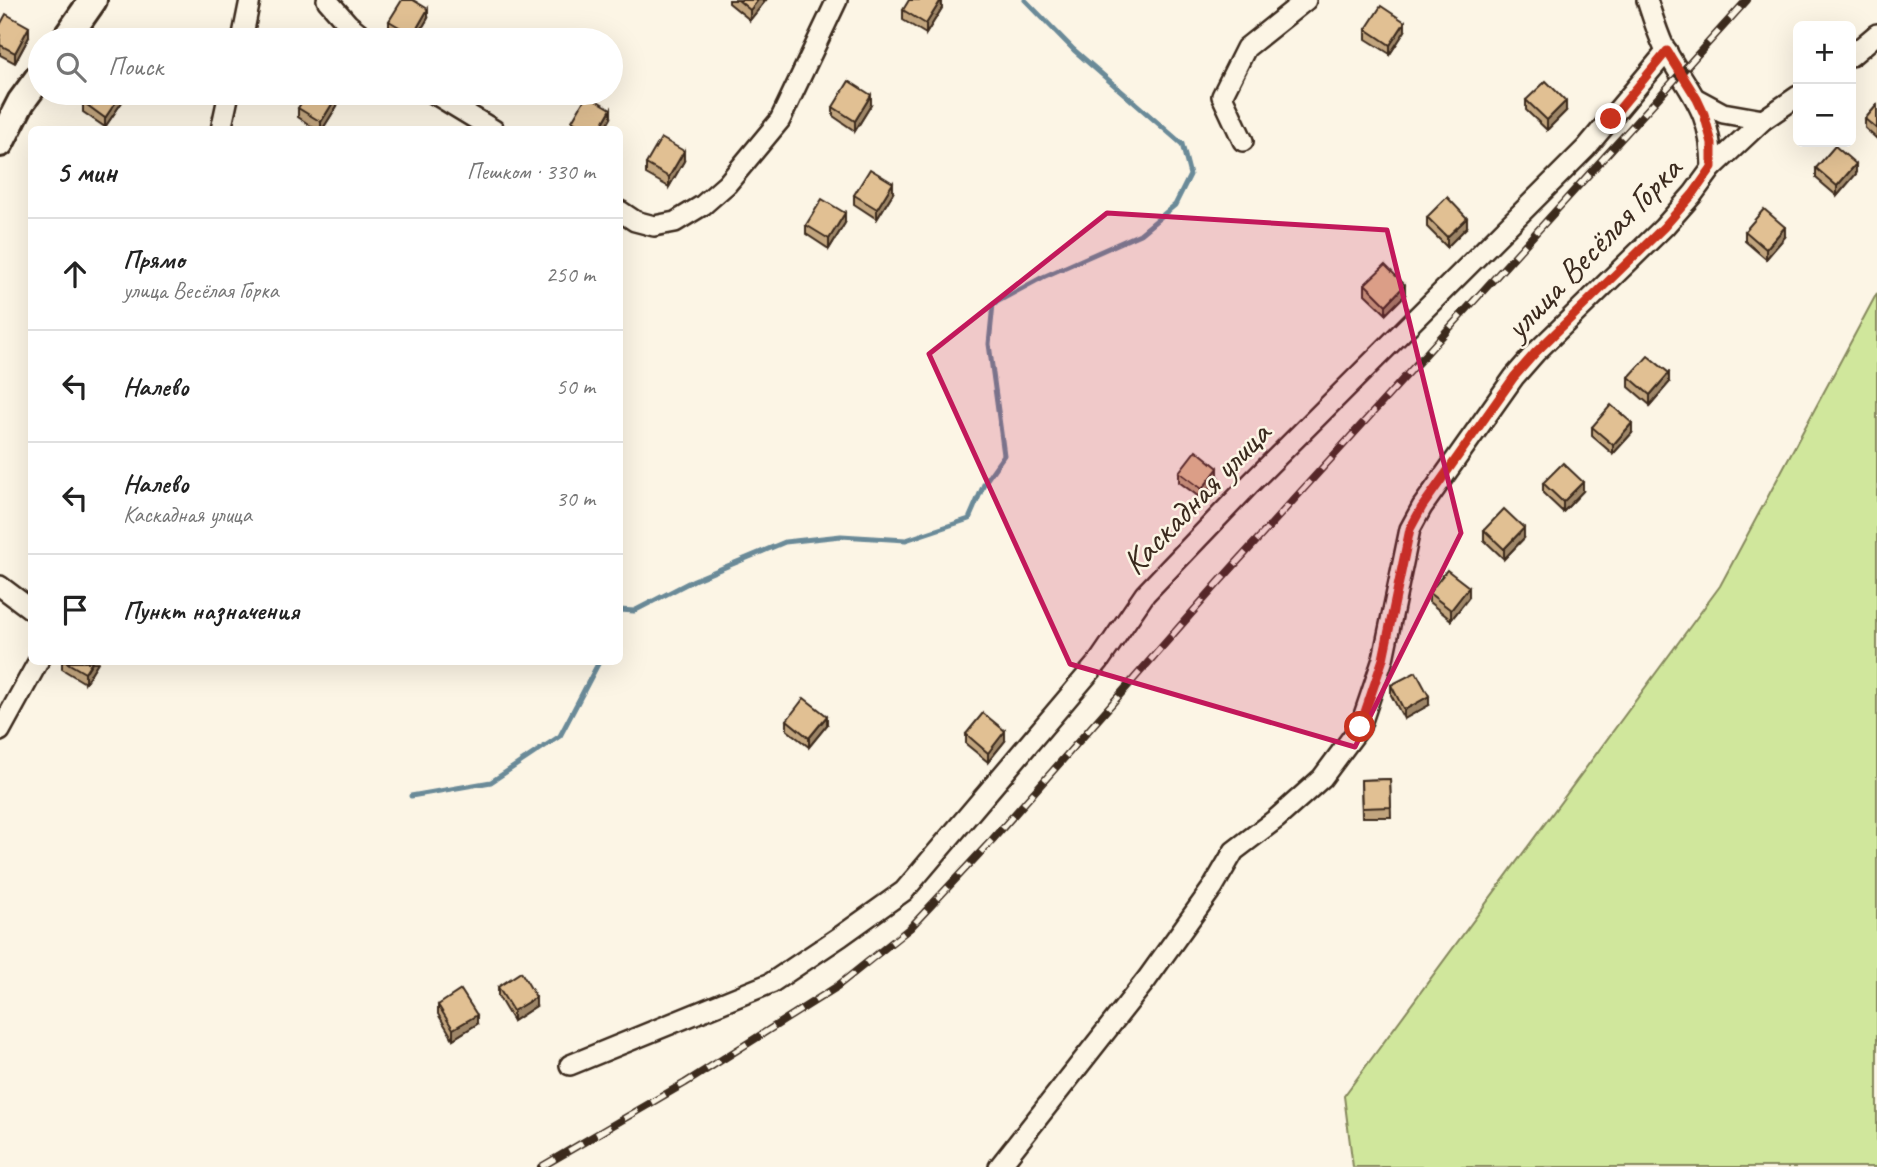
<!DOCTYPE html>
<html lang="ru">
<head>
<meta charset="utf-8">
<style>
	body { margin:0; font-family:Caveat,sans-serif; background:#f6f6f6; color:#222 }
	.controls { position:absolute; right:21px; top:21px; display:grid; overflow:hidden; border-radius:10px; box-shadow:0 7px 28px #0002 }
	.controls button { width:63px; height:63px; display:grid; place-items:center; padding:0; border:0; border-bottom:2px solid #e0e0e0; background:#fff; color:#222; font:35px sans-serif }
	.stop { position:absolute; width:21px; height:21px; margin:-16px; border:5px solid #c8321e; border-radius:50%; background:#fff }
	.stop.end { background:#c8321e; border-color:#fff; box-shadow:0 2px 7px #0008 }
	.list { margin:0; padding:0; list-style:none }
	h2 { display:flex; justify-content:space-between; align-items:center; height:91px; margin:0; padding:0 28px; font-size:30px }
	h2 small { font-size:23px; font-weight:400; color:#767676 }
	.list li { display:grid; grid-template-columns:46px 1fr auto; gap:21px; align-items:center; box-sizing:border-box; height:112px; padding:0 28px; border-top:2px solid #e0e0e0 }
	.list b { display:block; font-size:26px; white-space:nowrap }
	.list p { margin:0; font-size:23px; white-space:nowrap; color:#767676 }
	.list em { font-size:23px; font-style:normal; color:#767676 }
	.icon { flex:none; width:38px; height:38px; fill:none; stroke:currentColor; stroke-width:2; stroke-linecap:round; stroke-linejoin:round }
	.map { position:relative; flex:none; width:1877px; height:1167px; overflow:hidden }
	.search { position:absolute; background:#fff; box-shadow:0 7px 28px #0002; left:28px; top:28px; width:595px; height:77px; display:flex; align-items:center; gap:18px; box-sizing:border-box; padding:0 24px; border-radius:38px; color:#767676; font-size:26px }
	.panel { position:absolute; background:#fff; box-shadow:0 7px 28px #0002; left:28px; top:126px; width:595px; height:539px; border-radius:10px }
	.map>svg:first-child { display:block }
	.green { fill:#d0e79c; stroke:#86885d; stroke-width:2 }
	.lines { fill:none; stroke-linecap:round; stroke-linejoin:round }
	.stream { stroke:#6a8a98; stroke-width:5 }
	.street-casing { stroke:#3b2a1e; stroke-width:24 }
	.secondary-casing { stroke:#3b2a1e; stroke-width:32 }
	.street { stroke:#fcf5e5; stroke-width:19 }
	.secondary { stroke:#fcf5e5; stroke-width:26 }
	.rail-casing { stroke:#3b2a1e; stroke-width:8 }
	.rail { stroke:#fcf5e5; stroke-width:5; stroke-dasharray:16; stroke-linecap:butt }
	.wall { fill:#c2a57e; stroke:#3b2a1e; stroke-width:2 }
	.shaded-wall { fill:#9e8667; stroke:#3b2a1e; stroke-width:2 }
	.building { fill:#e1c093; stroke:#3b2a1e; stroke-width:2 }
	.route { stroke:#c8321e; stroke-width:9 }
	.marked { fill:#c2185b; fill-opacity:0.2; stroke:#c2185b; stroke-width:5; stroke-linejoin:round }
	.labels { text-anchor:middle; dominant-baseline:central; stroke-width:5; stroke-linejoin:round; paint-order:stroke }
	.street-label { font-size:35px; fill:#3b2a1e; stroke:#fcf5e5 }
</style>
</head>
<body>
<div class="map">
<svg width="1877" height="1167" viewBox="0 0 1877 1167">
	<rect width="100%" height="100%" fill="#fcf5e5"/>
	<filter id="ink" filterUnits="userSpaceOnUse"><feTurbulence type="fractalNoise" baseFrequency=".0143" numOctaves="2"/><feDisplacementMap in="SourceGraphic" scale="14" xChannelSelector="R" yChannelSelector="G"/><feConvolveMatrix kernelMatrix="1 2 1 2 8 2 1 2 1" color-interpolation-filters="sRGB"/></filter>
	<g filter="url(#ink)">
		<path class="green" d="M 1877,293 L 1877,1167 L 1353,1167 L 1344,1096 L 1720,586 Z"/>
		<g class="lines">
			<g class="stream">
				<path d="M 620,610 L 634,611 L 694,580 L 785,542 L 841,536 L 906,540 L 969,519 L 985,482 L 1004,455 L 989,344 L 993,304 L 1043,277 L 1140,234 L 1175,205 L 1190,175 L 1182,144 L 1074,50 L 1025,0"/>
				<path d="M 411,796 L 491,782 L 560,736 L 599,662"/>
			</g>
			<g class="street-casing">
				<g id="street">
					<path d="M 327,0 L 348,24 L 368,40"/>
					<path d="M 1647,0 C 1652,15 1657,32 1664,47 C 1690,95 1711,108 1712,168"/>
					<path d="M 242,40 L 250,0"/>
					<path d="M 1851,56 L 1877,34"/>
					<path d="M 433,93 L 494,130"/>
					<path d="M 1697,99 L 1723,113 L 1763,120"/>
					<path d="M 221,130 L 229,93"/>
					<path d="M 1243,141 L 1222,96 L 1246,48 L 1306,0"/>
					<path d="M 620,211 L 635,221 L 654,226 L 675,222 L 703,205 L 727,184 L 780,120 L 837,0"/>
					<path d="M 0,586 L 32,610"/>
					<path d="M 0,731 L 38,662"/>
					<path d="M 570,1065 L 771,983 L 841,936 L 904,891 L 1099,661 L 1145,594 L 1250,484 L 1586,148 L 1667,51"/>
					<path d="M 999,1167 L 1147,979 L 1213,887 L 1234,851 L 1276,819 L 1322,778 L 1360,727 L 1383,659 L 1410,529 L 1422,507 L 1514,377 L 1535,353 L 1664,227 L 1693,194 L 1712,168 L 1763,120 L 1798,96"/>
				</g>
			</g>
			<g class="secondary-casing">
				<g id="secondary">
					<path d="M 65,40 L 93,0"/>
					<path d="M 0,143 L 21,102 L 40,76"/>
				</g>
			</g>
			<use href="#street" class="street"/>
			<use href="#secondary" class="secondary"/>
			<g class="rail-casing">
				<path id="rail" d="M 541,1167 L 685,1083 L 835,988 L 910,928 L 992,840 L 1219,582 L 1747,0"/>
			</g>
			<use href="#rail" class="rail"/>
		</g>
		<g class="wall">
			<path d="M 729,0 L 766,0 L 750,20 L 729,3 Z"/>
			<path d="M 942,0 L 942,8 L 926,34 L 903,20 L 903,10 Z"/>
			<path d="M 428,18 L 415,40 L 405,40 L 389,31 L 389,21 Z"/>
			<path d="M 0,25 L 29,37 L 15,63 L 0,55 Z"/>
			<path d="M 1366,29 L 1405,31 L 1390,54 L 1366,39 Z"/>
			<path d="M 1526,100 L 1566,111 L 1547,130 L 1526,110 Z"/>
			<path d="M 83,102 L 122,102 L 105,127 L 83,112 Z"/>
			<path d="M 871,105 L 855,131 L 833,116 L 833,107 Z"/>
			<path d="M 1877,105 L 1877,139 L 1865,128 L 1865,119 Z"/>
			<path d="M 337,106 L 322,130 L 317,130 L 298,117 L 298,108 Z"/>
			<path d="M 611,118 L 604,130 L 572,130 L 572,121 Z"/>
			<path d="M 684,161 L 669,187 L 646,174 L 646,164 Z"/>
			<path d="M 1816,168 L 1856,174 L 1837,196 L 1816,178 Z"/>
			<path d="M 893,193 L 877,219 L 854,204 L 854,195 Z"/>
			<path d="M 1427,217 L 1467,227 L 1447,247 L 1427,227 Z"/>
			<path d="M 845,223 L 829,249 L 806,234 L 806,225 Z"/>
			<path d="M 1745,231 L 1785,237 L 1766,259 L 1745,241 Z"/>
			<path d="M 1365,284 L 1405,295 L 1386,314 L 1365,294 Z"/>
			<path d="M 1629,377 L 1669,383 L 1650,405 L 1629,387 Z"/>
			<path d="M 1592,427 L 1632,433 L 1613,454 L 1592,436 Z"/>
			<path d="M 1179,472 L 1218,477 L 1202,499 L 1179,482 Z"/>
			<path d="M 1543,483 L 1583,491 L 1563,512 L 1543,493 Z"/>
			<path d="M 1484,530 L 1524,538 L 1504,559 L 1484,540 Z"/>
			<path d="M 1429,593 L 1469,597 L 1451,620 L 1429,602 Z"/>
			<path d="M 62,662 L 98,662 L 85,683 L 62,669 Z"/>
			<path d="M 1391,685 L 1429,705 L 1404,719 L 1391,695 Z"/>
			<path d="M 787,720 L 827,725 L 809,747 L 787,730 Z"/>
			<path d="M 966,734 L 1005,741 L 988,762 L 966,744 Z"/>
			<path d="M 1390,779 L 1391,817 L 1362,817 L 1361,780 Z"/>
			<path d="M 498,987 L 536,1006 L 513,1021 L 498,996 Z"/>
			<path d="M 438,1005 L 477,1024 L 453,1039 L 438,1014 Z"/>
		</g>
		<g class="shaded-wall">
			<path d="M 758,0 L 766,0 L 750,20 L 750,10 Z"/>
			<path d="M 941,0 L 942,8 L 926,34 L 926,24 Z"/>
			<path d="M 428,9 L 428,18 L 415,40 L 413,40 L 413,35 Z"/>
			<path d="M 1405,22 L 1405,31 L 1390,54 L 1390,45 Z"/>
			<path d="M 29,27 L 29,37 L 15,63 L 15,53 Z"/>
			<path d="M 122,93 L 122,102 L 105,127 L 105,118 Z"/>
			<path d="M 871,95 L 871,105 L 855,131 L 855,121 Z"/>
			<path d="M 337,96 L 337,106 L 322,130 L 321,130 L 321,122 Z"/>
			<path d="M 1566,101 L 1566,111 L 1547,130 L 1547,120 Z"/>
			<path d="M 611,109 L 611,118 L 604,130 L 599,130 Z"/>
			<path d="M 684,151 L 684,161 L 669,187 L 669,177 Z"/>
			<path d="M 1856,164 L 1856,174 L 1837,196 L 1837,186 Z"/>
			<path d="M 893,183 L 893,193 L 877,219 L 877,209 Z"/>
			<path d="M 845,213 L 845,223 L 829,249 L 829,239 Z"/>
			<path d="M 1467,218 L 1467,227 L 1447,247 L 1447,237 Z"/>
			<path d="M 1785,227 L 1785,237 L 1766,259 L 1766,249 Z"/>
			<path d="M 1405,285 L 1405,295 L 1386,314 L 1386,305 Z"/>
			<path d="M 1669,373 L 1669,383 L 1650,405 L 1650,395 Z"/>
			<path d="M 1632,423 L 1632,433 L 1613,454 L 1613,445 Z"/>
			<path d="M 1218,468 L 1218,477 L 1202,499 L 1202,489 Z"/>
			<path d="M 1583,482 L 1583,491 L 1563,512 L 1563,502 Z"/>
			<path d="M 1524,528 L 1524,538 L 1504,559 L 1504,549 Z"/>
			<path d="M 1469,587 L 1469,597 L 1451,620 L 1451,610 Z"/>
			<path d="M 92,662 L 98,662 L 85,683 L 85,673 Z"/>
			<path d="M 1429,696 L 1429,705 L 1404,719 L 1404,710 Z"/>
			<path d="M 827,716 L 827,725 L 809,747 L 809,738 Z"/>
			<path d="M 1005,731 L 1005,741 L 988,762 L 988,753 Z"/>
			<path d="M 536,997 L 536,1006 L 513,1021 L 513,1011 Z"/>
			<path d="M 477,1015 L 477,1024 L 453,1039 L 453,1029 Z"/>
		</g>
		<g class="building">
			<path d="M 402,0 L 413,0 L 428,9 L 413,35 L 389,21 Z"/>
			<path d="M 738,0 L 758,0 L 750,10 Z"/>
			<path d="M 909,0 L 941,0 L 926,24 L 903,10 Z"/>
			<path d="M 1381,6 L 1405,22 L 1390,45 L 1366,29 Z"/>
			<path d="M 6,14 L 29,27 L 15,53 L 0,45 L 0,25 Z"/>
			<path d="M 849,81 L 871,95 L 855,121 L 833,107 Z"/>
			<path d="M 1546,81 L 1566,101 L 1547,120 L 1526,100 Z"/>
			<path d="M 89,93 L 122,93 L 105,118 L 83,102 Z"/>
			<path d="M 308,93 L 331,93 L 337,96 L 321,122 L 298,108 Z"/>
			<path d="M 587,95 L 611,109 L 599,130 L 586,130 L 572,121 Z"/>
			<path d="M 1877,105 L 1877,129 L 1865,119 Z"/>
			<path d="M 661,138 L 684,151 L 669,177 L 646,164 Z"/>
			<path d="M 1835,146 L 1856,164 L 1837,186 L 1816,168 Z"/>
			<path d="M 870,169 L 893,183 L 877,209 L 854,195 Z"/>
			<path d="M 1447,197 L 1467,218 L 1447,237 L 1427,217 Z"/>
			<path d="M 822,199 L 845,213 L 829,239 L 806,225 Z"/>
			<path d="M 1764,209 L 1785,227 L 1766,249 L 1745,231 Z"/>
			<path d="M 1385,265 L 1405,285 L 1386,305 L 1365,284 Z"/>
			<path d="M 1648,356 L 1669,373 L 1650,395 L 1629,377 Z"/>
			<path d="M 1611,405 L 1632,423 L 1613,445 L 1592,427 Z"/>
			<path d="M 1196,450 L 1218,468 L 1202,489 L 1179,472 Z"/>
			<path d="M 1563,463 L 1583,482 L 1563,502 L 1543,483 Z"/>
			<path d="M 1504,509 L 1524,528 L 1504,549 L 1484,530 Z"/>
			<path d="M 1447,570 L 1469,587 L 1451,610 L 1429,593 Z"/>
			<path d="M 66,662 L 92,662 L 85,673 Z"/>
			<path d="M 1416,672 L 1429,696 L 1404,710 L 1391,685 Z"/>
			<path d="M 804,698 L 827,716 L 809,738 L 787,720 Z"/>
			<path d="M 983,713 L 1005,731 L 988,753 L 966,734 Z"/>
			<path d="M 1390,779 L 1391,807 L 1362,808 L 1361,780 Z"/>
			<path d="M 521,972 L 536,997 L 513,1011 L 498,987 Z"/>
			<path d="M 461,990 L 477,1015 L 453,1029 L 438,1005 Z"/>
		</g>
	</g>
	<g class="lines" filter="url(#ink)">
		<path class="route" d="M 1360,727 L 1383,659 L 1410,529 L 1422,507 L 1514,377 L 1535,353 L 1664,227 L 1693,194 L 1712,167 L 1712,143 L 1704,114 L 1697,99 L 1667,51 L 1611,119"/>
	</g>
	<path class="marked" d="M 1107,213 L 1387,230 L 1461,533 L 1355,747 L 1070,664 L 929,354 Z"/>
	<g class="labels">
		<g class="street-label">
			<text transform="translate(1593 248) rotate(-46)">улица Весёлая Горка</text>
			<text transform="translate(1196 498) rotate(-46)">Каскадная улица</text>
		</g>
	</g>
</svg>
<div class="controls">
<button>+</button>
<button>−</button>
</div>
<div class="stop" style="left:1360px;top:727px"></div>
<div class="stop end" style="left:1611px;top:119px"></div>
<div class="search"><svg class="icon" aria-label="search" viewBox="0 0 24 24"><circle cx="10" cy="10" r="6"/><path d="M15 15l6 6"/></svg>Поиск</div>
<section class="panel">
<h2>5 мин<small>Пешком · 330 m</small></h2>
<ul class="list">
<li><svg class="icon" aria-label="ahead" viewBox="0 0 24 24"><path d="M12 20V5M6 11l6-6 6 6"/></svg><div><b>Прямо</b><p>улица Весёлая Горка</p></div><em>250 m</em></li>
<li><svg class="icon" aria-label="left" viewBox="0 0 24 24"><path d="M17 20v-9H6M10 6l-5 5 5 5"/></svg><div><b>Налево</b></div><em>50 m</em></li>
<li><svg class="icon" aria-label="left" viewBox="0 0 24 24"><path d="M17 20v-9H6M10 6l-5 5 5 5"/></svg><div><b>Налево</b><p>Каскадная улица</p></div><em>30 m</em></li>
<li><svg class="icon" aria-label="arrive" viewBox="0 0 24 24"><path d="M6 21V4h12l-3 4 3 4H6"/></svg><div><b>Пункт назначения</b></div></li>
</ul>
</section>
</div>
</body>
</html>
